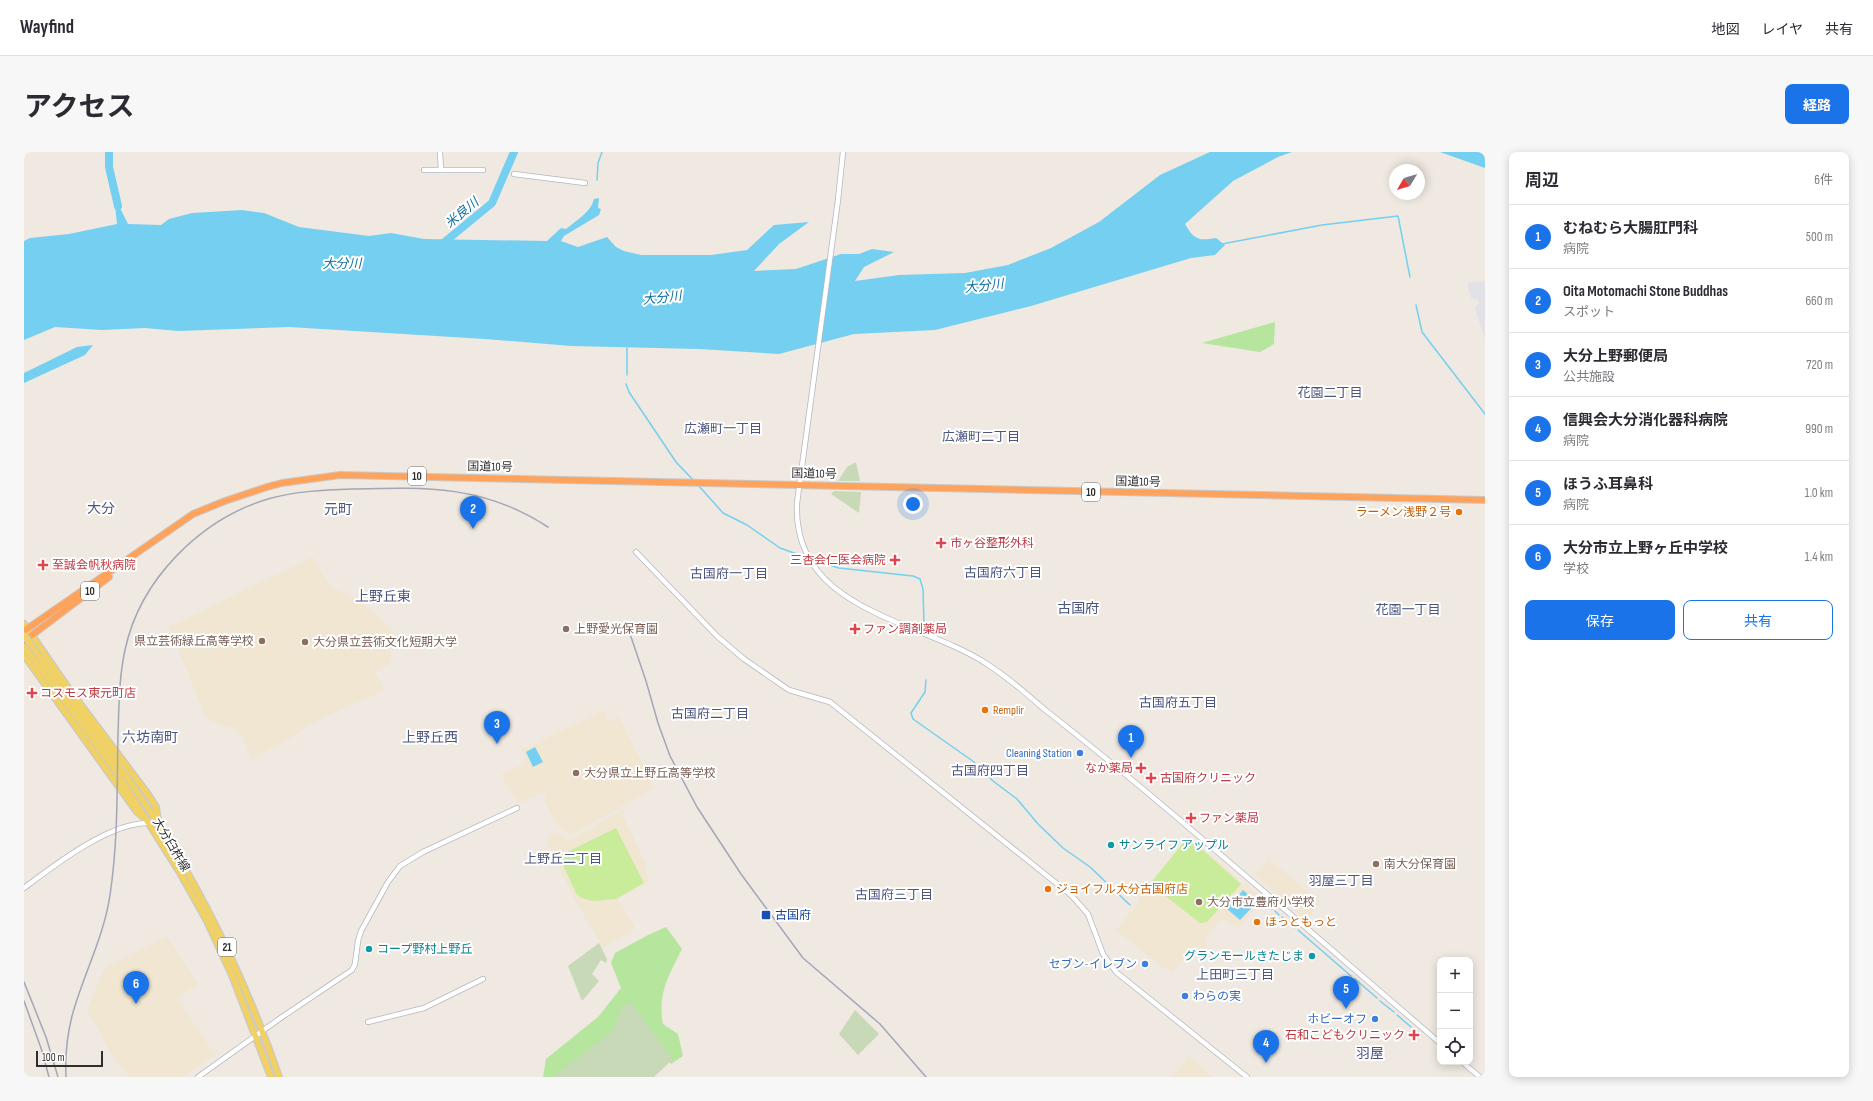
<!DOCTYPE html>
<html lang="ja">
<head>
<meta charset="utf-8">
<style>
	body { margin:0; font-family:"Sofia Sans Condensed","Noto Sans JP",sans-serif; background:#f7f7f7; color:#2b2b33 }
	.controls { position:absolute; right:12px; bottom:12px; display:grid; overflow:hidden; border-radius:8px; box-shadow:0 2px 10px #0003 }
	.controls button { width:36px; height:36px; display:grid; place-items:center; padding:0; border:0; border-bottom:1px solid #e1e1e2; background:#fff; color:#2b2b33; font:20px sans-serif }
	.compass { position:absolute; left:1365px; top:12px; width:36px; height:36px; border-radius:50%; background:#fff; box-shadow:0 2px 10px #0003; rotate:232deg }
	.scale { position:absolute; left:12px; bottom:10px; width:67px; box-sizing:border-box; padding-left:4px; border:2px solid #2e2e2e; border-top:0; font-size:11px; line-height:14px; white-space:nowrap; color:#2e2e2e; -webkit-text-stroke:3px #fff; paint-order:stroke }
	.you { position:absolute; left:889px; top:352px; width:14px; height:14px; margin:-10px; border:3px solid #fff; border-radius:50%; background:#1a73e8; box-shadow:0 0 0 6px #1a73e833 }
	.badge { display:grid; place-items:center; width:26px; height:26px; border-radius:50%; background:#1a73e8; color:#fff; font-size:13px; font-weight:700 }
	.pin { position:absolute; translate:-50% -33px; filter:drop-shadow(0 1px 2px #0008) }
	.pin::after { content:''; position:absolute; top:21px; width:14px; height:12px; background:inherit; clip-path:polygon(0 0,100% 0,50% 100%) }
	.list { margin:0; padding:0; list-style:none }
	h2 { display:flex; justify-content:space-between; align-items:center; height:52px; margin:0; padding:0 16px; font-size:17px }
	h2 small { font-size:13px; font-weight:400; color:#7c7c81 }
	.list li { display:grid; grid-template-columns:26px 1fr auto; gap:12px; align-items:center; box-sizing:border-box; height:64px; padding:0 16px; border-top:1px solid #e1e1e2 }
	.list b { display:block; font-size:15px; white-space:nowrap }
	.list p { margin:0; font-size:13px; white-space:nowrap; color:#7c7c81 }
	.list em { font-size:13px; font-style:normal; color:#7c7c81 }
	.actions { display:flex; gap:8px; padding:12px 16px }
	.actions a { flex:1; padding:9px 0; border:1px solid #1a73e8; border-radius:8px; text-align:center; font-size:14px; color:#1a73e8 }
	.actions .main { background:#1a73e8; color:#fff }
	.icon { flex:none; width:22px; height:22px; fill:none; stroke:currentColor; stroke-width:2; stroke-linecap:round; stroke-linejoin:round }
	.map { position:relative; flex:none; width:1461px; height:925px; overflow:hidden; border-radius:8px }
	header { display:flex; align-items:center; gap:24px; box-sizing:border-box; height:56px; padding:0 20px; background:#fff; border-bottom:1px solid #e1e1e2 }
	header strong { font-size:19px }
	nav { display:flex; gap:22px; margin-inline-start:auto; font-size:14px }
	.intro { display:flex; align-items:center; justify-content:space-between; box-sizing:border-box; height:96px; padding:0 24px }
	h1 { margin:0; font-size:28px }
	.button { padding:10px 18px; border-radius:8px; background:#1a73e8; color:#fff; font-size:14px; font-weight:700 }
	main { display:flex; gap:24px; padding:0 24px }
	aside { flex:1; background:#fff; border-radius:8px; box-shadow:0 2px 10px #0003 }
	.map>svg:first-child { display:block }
	.industrial { fill:#e3e1e8 }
	.education { fill:#f0e6d1 }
	.green { fill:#b6e59e }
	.cemetery { fill:#c8d9b8 }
	.pitch { fill:#c9ec9a }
	.water { fill:#75cff0 }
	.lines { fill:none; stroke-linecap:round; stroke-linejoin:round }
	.stream { stroke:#75cff0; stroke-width:1.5 }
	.river { stroke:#75cff0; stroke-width:8 }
	.minor-casing { stroke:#b4b7c1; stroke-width:6 }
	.major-casing { stroke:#c9c9c9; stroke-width:8 }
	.highway-casing { stroke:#c9c9c9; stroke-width:8 }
	.minor { stroke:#fff; stroke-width:4.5 }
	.major { stroke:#f2d163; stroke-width:5.5 }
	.highway { stroke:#ffa35c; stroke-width:6 }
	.rail { stroke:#a3a6b8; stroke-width:1.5 }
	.major-bridge-casing { stroke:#c9c9c9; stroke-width:8; stroke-linecap:butt }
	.major-bridge { stroke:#f2d163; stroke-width:5.5 }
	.food-dot { fill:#e8710a; stroke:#fff; stroke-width:1.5 }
	.health-dot { fill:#e0444e; stroke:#fff; stroke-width:1.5 }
	.education-dot { fill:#8d6e63; stroke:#fff; stroke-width:1.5 }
	.shop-dot { fill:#3f7fe0; stroke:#fff; stroke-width:1.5 }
	.culture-dot { fill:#0f9aa8; stroke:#fff; stroke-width:1.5 }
	.transit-dot { fill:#1a4fb4; stroke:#fff; stroke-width:1.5 }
	.labels { text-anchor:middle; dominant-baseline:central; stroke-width:4; stroke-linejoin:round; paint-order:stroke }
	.shield { fill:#fff; stroke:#6d6d6d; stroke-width:1 }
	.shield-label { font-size:11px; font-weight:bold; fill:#2e2e2e }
	.street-label { font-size:12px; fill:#2e2e2e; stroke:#fff }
	.food-label { font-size:12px; fill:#c56008; stroke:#fff; text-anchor:start }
	.health-label { font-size:12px; fill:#be3a42; stroke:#fff; text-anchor:start }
	.education-label { font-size:12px; fill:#785e54; stroke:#fff; text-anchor:start }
	.shop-label { font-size:12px; fill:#366cbe; stroke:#fff; text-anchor:end }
	.culture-label { font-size:12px; fill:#0d838f; stroke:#fff; text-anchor:start }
	.transit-label { font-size:12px; fill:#164399; stroke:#fff; text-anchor:start }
	.water-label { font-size:13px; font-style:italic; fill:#0d6fa3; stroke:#fff }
	.neighbourhood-label { font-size:13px; fill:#4d5680; stroke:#fff }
	.quarter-label { font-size:14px; fill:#4d5680; stroke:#fff }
</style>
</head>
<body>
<header>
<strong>Wayfind</strong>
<nav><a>地図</a><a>レイヤ</a><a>共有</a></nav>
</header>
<div class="intro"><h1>アクセス</h1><a class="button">経路</a></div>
<main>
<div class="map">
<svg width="1461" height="925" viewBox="0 0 1461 925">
	<rect width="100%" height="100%" fill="#efe9e1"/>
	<path class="industrial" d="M 1461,129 L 1461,186 L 1451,157 L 1455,151 L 1454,148 L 1447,146 L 1443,131 Z"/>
	<g class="education">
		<path d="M 289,405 L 306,434 L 332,447 L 354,463 L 370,482 L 362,487 L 368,499 L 367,511 L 351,520 L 360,538 L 301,565 L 278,578 L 262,589 L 227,607 L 219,585 L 207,575 L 201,575 L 182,566 L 145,475 Z"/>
		<path d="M 579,558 L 584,570 L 595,565 L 630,636 L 547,683 L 535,675 L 519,648 L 523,646 L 520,641 L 494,651 L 477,623 L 503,610 L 498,598 Z"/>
		<path d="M 599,658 L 600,667 L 621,710 L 624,730 L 594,747 L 611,777 L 579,796 L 549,744 L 521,686 L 533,680 L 544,689 Z"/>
		<path d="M 1164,684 L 1204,718 L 1218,733 L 1222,735 L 1223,734 L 1239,748 L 1214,776 L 1200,767 L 1196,767 L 1183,785 L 1182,790 L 1183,794 L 1181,796 L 1174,794 L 1168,797 L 1149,820 L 1143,816 L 1141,817 L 1092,778 L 1113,753 L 1119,740 Z"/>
		<path d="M 1245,707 L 1296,751 L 1282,768 L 1231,723 Z"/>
		<path d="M 143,785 L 174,832 L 153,846 L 191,903 L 158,925 L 106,925 L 94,913 L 63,858 L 81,816 Z"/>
		<path d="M 1165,905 L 1187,924 L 1185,925 L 1148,925 Z"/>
	</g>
	<g class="green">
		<path d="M 1251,170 L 1250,192 L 1236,200 L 1178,191 Z"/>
		<path d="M 642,775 L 658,797 C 645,823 633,842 639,872 L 654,882 L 659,904 L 647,912 L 615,871 L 554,925 L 519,925 L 522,907 L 574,865 L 597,836 L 587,811 L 591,801 L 624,783 Z"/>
	</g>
	<g class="cemetery">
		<path d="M 832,310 L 836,329 L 814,329 L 823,315 Z"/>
		<path d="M 810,339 L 837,340 L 835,361 L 807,342 Z"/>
		<path d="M 575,791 L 583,807 L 582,811 L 577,808 L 568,822 L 575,829 L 558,849 L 544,814 Z"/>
		<path d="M 606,850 L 649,907 L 630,925 L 528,925 L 588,880 L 597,857 Z"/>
		<path d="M 831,858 L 855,882 L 834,903 L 815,882 Z"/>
	</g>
	<g class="pitch">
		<path d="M 592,676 L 620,731 L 592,747 L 569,749 L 561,747 L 556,745 L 552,741 L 535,704 Z"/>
		<path d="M 1164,685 L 1217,732 L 1183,770 L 1176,771 L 1126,732 Z"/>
	</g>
	<g class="water">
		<path d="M 1186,0 L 1268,0 L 1254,5 L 1209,29 L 1161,72 C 1170,88 1175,89 1192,86 L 1201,93 L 1191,103 L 1167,106 L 1007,154 L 911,178 L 830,182 L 755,202 L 675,197 L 547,194 L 461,187 L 265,175 L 154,179 L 121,176 L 78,178 L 31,175 L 0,188 L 0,89 L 6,86 L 45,82 L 93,72 L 90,44 L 93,43 L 96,56 L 104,72 L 137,73 L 145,67 L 168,61 L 218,58 L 240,61 L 275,75 L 345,84 L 367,81 L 400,87 L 523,89 L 537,76 L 542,77 C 553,68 567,60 570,47 L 575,46 L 574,56 L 577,57 L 575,63 L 540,84 L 537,89 L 554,95 L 583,85 L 592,95 L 600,99 L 617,103 L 687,103 L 723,98 L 750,73 L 785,70 L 755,92 L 730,119 L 772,117 L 817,102 L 835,102 L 848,97 L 870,100 L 840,115 L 831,129 L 875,123 L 941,121 L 984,113 L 1027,96 L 1075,70 L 1136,23 Z"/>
		<path d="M 1416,0 L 1461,0 L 1461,16 Z"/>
		<path d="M 69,193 L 61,203 L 0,231 L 0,221 L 53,195 Z"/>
		<path d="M 511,595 L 519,610 L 509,615 L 502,600 Z"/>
		<path d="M 1219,738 L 1233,750 L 1216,768 L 1203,757 Z"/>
	</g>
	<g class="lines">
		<g class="stream">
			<path d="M 573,28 L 574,11 L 578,0"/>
			<path d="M 1198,92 L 1298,73 L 1374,64 L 1386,125"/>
			<path d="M 1392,153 L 1398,180 L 1461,262"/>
			<path d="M 603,223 L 603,196"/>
			<path d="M 602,232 L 605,240 L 652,310 L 670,329"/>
			<path d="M 674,333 L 699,361 L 723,373 L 756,396 L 784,406"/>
			<path d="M 789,408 L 815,416 L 889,424 L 896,427 L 899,437 L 900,474"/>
			<path d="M 902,528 L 901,540 L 887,561 L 889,567 L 950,610 L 969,629 L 993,647 L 1014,672 L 1039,696 L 1066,715 L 1106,753"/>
			<path d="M 1240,750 L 1248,757"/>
			<path d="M 1251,759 L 1255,763"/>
			<path d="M 1258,765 L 1271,776"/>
			<path d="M 1274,778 L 1327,824"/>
			<path d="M 1331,827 L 1353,846"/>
			<path d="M 1356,849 L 1370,860"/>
			<path d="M 1373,863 L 1387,875"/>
		</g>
		<g class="river">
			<path d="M 85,0 L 85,15 L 94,54"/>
			<path d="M 417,93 L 468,51 L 490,0"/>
		</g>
		<g class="minor-casing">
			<g id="minor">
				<path d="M 416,0 L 417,18"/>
				<path d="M 819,0 L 814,48 L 773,351 C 768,459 894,467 963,512 C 983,525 1002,541 1020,557 C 1047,578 1074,600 1101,622 C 1207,710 1311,801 1416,891"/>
				<path d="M 400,18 L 459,18"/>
				<path d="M 490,22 L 561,31"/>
				<path d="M 612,400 L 693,484 L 720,507 L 765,538 L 806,550 L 1047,743 L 1064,762 L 1079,802 L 1092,820 L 1223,925"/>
				<path d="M 0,736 C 32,712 93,664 134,672"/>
				<path d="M 344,870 L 400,856 L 459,827"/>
				<path d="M 1438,910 L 1456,925"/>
				<path d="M 174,925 L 258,865 L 328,818 L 331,812 L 334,789 L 337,779 L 364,730 L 376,714 L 399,700 L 493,656"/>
			</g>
		</g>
		<g class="major-casing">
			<g id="major">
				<path d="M 0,472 L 47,540 L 123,641 L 132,655 L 134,669"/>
				<path d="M 0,493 L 91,618 L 155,719 L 183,769 L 208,823 L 247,925"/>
				<path d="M 0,503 L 113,660 L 123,668"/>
				<path d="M 15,504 C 53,558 94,609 129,664 C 182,746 223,833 255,925"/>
			</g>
		</g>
		<g class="highway-casing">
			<g id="highway">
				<path d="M 0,479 L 169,362 L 201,349 L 243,335 L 258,331 L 316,323 L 1461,348"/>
				<path d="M 0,489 L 85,425"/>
			</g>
		</g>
		<use href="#minor" class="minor"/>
		<use href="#major" class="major"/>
		<use href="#highway" class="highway"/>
		<g class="rail">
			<path d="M 605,479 L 622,529 L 634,571 L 646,604 L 673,655 L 717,722 L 779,806 L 856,872 L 902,925"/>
			<path d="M 0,830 L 22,885 L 34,925"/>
			<path d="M 0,849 L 17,896 L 25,925"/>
			<path d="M 42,925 C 41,905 43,884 48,864 C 59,823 80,785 86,743 C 94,691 93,635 94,582 C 95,555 95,525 101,498 C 116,427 177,367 244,347 C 272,339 300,338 329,337 C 402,335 460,333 524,375"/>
		</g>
		<g class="major-bridge-casing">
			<path id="major-bridge" d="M 0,483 L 15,504"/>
		</g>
		<use href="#major-bridge" class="major-bridge"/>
	</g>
	<g class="food-dot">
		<circle cx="1435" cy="360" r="4"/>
		<circle cx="961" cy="558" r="4"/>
		<circle cx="1024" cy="737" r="4"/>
		<circle cx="1233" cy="770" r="4"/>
	</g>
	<g class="health-dot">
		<path d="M915 385h4v4h4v4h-4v4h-4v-4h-4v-4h4z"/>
		<path d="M869 402h4v4h4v4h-4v4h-4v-4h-4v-4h4z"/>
		<path d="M17 407h4v4h4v4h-4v4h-4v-4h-4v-4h4z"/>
		<path d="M829 471h4v4h4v4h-4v4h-4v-4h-4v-4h4z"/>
		<path d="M6 535h4v4h4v4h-4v4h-4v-4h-4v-4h4z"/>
		<path d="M1115 610h4v4h4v4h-4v4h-4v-4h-4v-4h4z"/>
		<path d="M1125 620h4v4h4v4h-4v4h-4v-4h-4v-4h4z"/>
		<path d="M1165 660h4v4h4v4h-4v4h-4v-4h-4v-4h4z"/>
		<path d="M1388 877h4v4h4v4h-4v4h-4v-4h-4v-4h4z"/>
	</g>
	<g class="education-dot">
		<circle cx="542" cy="477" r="4"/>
		<circle cx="238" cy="489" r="4"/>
		<circle cx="281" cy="490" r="4"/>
		<circle cx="552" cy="621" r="4"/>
		<circle cx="1352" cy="712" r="4"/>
		<circle cx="1175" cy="750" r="4"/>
	</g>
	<g class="shop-dot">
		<circle cx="1056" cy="601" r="4"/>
		<circle cx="1121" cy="812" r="4"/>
		<circle cx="1161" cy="844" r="4"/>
		<circle cx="1351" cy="867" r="4"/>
	</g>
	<g class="culture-dot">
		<circle cx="1087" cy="693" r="4"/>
		<circle cx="345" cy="797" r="4"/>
		<circle cx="1288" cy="804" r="4"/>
	</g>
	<rect class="transit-dot" x="737" y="758" width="10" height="10" rx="2"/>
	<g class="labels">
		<g class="shield">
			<rect x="384" y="315" width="18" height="18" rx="3"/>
			<rect x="1058" y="331" width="18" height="18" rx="3"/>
			<rect x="57" y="430" width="18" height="18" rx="3"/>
			<rect x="194" y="786" width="18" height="18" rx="3"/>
		</g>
		<g class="shield-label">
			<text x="393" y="324">10</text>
			<text x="1067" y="340">10</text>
			<text x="66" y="439">10</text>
			<text x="203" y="795">21</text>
		</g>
		<g class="street-label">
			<text transform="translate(466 315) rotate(1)">国道10号</text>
			<text transform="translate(790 322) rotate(1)">国道10号</text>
			<text transform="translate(1114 330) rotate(1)">国道10号</text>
			<text transform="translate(147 693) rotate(59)">大分臼杵線</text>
		</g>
		<g class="food-label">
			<text x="1427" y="360" text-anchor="end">ラーメン浅野２号</text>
			<text x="969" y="558">Remplir</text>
			<text x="1032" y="737">ジョイフル大分古国府店</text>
			<text x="1241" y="770">ほっともっと</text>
		</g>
		<g class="health-label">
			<text x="926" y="391">市ヶ谷整形外科</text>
			<text x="862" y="408" text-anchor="end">三杏会仁医会病院</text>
			<text x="28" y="413">至誠会帆秋病院</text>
			<text x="839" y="477">ファン調剤薬局</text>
			<text x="16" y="541">コスモス東元町店</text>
			<text x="1109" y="616" text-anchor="end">なか薬局</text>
			<text x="1136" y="626">古国府クリニック</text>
			<text x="1175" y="666">ファン薬局</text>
			<text x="1381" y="883" text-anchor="end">石和こどもクリニック</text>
		</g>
		<g class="education-label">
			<text x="550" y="477">上野愛光保育園</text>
			<text x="230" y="489" text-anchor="end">県立芸術緑丘高等学校</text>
			<text x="289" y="490">大分県立芸術文化短期大学</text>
			<text x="560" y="621">大分県立上野丘高等学校</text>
			<text x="1360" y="712">南大分保育園</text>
			<text x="1183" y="750">大分市立豊府小学校</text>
		</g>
		<g class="shop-label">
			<text x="1048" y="601">Cleaning Station</text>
			<text x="1113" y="812">セブン-イレブン</text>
			<text x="1169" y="844" text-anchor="start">わらの実</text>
			<text x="1343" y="867">ホビーオフ</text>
		</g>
		<g class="culture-label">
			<text x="1095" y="693">サンライフ アップル</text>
			<text x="353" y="797">コープ野村上野丘</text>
			<text x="1280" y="804" text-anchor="end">グランモールきたじま</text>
		</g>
		<g class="transit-label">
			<text x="751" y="763">古国府</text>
		</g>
		<g class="water-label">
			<text transform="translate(438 61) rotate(-40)">米良川</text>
			<text transform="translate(318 112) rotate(-1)">大分川</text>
			<text transform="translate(960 134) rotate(-6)">大分川</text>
			<text transform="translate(638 146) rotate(-6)">大分川</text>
		</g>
		<g class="neighbourhood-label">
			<text x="1306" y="241">花園二丁目</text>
			<text x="699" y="277">広瀬町一丁目</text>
			<text x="957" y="285">広瀬町二丁目</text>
			<text x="979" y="421">古国府六丁目</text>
			<text x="705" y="422">古国府一丁目</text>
			<text x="1384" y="458">花園一丁目</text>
			<text x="1154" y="551">古国府五丁目</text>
			<text x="686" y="562">古国府二丁目</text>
			<text x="966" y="619">古国府四丁目</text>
			<text x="539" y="707">上野丘二丁目</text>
			<text x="1317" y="729">羽屋三丁目</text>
			<text x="870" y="743">古国府三丁目</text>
			<text x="1211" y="823">上田町三丁目</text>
		</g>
		<g class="quarter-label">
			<text x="77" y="356">大分</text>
			<text x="314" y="357">元町</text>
			<text x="359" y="444">上野丘東</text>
			<text x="1054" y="456">古国府</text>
			<text x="126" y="585">六坊南町</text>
			<text x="406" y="585">上野丘西</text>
			<text x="1346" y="901">羽屋</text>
		</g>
	</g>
</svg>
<div class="controls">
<button>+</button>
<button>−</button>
<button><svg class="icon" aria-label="locate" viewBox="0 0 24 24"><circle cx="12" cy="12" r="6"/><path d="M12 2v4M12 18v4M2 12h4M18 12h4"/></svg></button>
</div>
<svg class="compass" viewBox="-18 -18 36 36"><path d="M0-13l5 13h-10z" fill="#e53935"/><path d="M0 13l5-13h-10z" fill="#7c7c81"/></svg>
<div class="scale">100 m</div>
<div class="you"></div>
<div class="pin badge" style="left:1107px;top:606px">1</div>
<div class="pin badge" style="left:449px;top:377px">2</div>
<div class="pin badge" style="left:473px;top:592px">3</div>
<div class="pin badge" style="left:1242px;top:911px">4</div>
<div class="pin badge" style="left:1322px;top:857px">5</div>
<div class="pin badge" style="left:112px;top:852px">6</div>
</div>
<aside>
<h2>周辺<small>6件</small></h2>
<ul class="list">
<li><span class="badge">1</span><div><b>むねむら大腸肛門科</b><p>病院</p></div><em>500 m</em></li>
<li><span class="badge">2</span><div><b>Oita Motomachi Stone Buddhas</b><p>スポット</p></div><em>660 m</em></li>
<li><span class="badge">3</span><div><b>大分上野郵便局</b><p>公共施設</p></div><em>720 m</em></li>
<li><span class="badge">4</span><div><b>信興会大分消化器科病院</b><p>病院</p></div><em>990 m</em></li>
<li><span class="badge">5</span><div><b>ほうふ耳鼻科</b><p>病院</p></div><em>1.0 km</em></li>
<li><span class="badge">6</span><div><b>大分市立上野ヶ丘中学校</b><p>学校</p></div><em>1.4 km</em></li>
</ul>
<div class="actions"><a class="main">保存</a><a>共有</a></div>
</aside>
</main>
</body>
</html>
